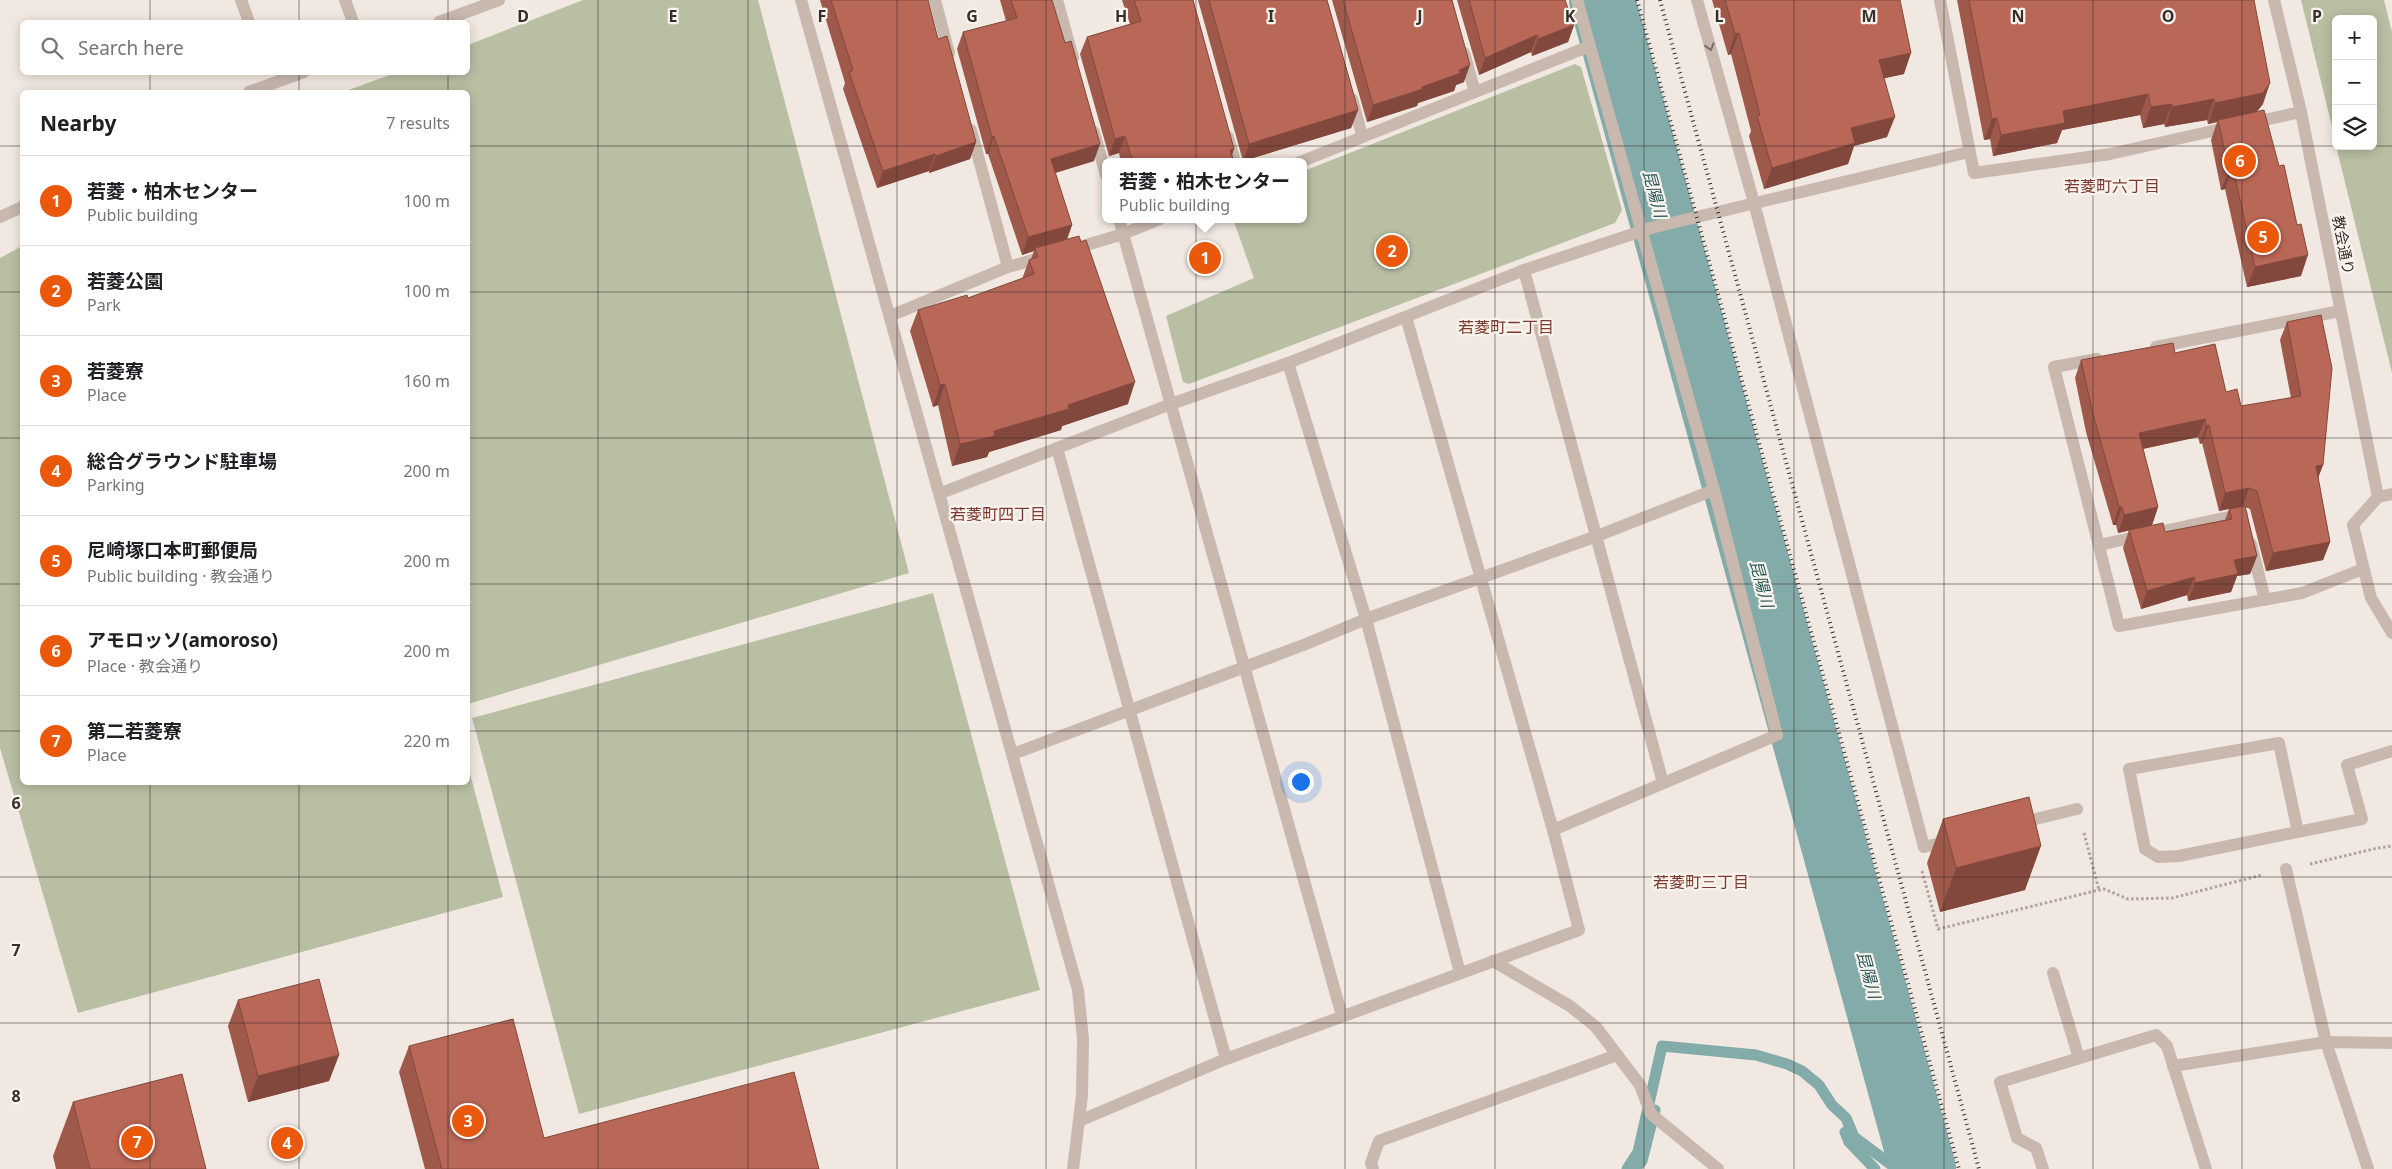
<!DOCTYPE html>
<html lang="en">
<head>
<meta charset="utf-8">
<style>
	body { margin:0; font-family:"Noto Sans","Noto Sans JP",sans-serif; background:#f6f6f6; color:#202124 }
	.controls { position:absolute; right:15px; top:15px; display:grid; overflow:hidden; border-radius:8px; box-shadow:0 2px 12px #0003 }
	.controls button { width:45px; height:45px; display:grid; place-items:center; padding:0; border:0; border-bottom:1px solid #e0e0e0; background:#fff; color:#202124; font:25px sans-serif }
	.you { position:absolute; left:1300px; top:781px; width:18px; height:18px; margin:-12px; border:4px solid #fff; border-radius:50%; background:#1a73e8; box-shadow:0 0 0 8px #1a73e833 }
	.badge { display:grid; place-items:center; width:32px; height:32px; border-radius:50%; background:#ea580c; color:#fff; font-size:16px; font-weight:700 }
	.pin { position:absolute; translate:-50% -50%; border:2px solid #fff; box-shadow:0 1px 5px #0006 }
	.popup { position:absolute; left:1102px; top:158px; width:205px; height:65px; box-sizing:border-box; display:grid; place-content:center; border-radius:8px; background:#fff; filter:drop-shadow(0 1px 4px #0005); font-size:16px; white-space:nowrap; color:#757577 }
	.popup b { font-size:19px; color:#202124 }
	.popup::after { content:''; position:absolute; left:50%; top:100%; margin-left:-10px; border:10px solid transparent; border-top-color:#fff }
	.list { margin:0; padding:0; list-style:none }
	h2 { display:flex; justify-content:space-between; align-items:center; height:65px; margin:0; padding:0 20px; font-size:21px }
	h2 small { font-size:16px; font-weight:400; color:#757577 }
	.list li { display:grid; grid-template-columns:32px 1fr auto; gap:15px; align-items:center; box-sizing:border-box; height:90px; padding:0 20px; border-top:1px solid #e0e0e0 }
	.list b { display:block; font-size:19px; white-space:nowrap }
	.list p { margin:0; font-size:16px; white-space:nowrap; color:#757577 }
	.list em { font-size:16px; font-style:normal; color:#757577 }
	.icon { flex:none; width:28px; height:28px; fill:none; stroke:currentColor; stroke-width:2; stroke-linecap:round; stroke-linejoin:round }
	.map { position:relative; flex:none; width:2392px; height:1169px; overflow:hidden }
	.search { position:absolute; background:#fff; box-shadow:0 2px 12px #0003; left:20px; top:20px; width:450px; height:55px; display:flex; align-items:center; gap:12px; box-sizing:border-box; padding:0 18px; border-radius:8px; color:#757577; font-size:19px }
	.panel { position:absolute; background:#fff; box-shadow:0 2px 12px #0003; left:20px; top:90px; width:450px; height:695px; border-radius:8px }
	.map>svg:first-child { display:block }
	.green { fill:#b8bfa3 }
	.lines { fill:none; stroke-linecap:round; stroke-linejoin:round }
	.stream { stroke:#83abaa; stroke-width:11 }
	.river { stroke:#83abaa; stroke-width:66 }
	.path { stroke:#b4a299; stroke-width:3; stroke-dasharray:2.5 2.5; stroke-linecap:butt }
	.minor { stroke:#c8b8ae; stroke-width:12 }
	.rail { stroke:#382f2c; stroke-width:4; stroke-dasharray:1 4; stroke-linecap:butt }
	.wall { fill:#9f594b }
	.shaded-wall { fill:#82483d }
	.building { fill:#b96757; stroke:#82483d }
	.oneway { stroke:#796d66 }
	.grid { fill:none; stroke:#382f2c; stroke-width:1; stroke-opacity:0.55 }
	.labels { text-anchor:middle; dominant-baseline:central; stroke-width:4.5; stroke-linejoin:round; paint-order:stroke }
	.street-label { font-size:15px; fill:#382f2c; stroke:#f9f3ee }
	.neighbourhood-label { font-size:16px; fill:#7e3a2d; stroke:#f9f3ee }
	.water-label { font-size:16px; font-style:italic; fill:#255554; stroke:#f9f3ee }
	.grid-label { font-size:16px; text-anchor:middle; font-weight:bold; fill:#382f2c; stroke:#f9f3ee; stroke-width:4.5; stroke-linejoin:round; paint-order:stroke }
</style>
</head>
<body>
<div class="map">
<svg width="2392" height="1169" viewBox="0 0 2392 1169">
	<rect width="100%" height="100%" fill="#f1e8e1"/>
	<g class="green">
		<path d="M 583,0 L 758,0 L 909,573 L 468,704 L 468,92 L 343,92 L 395,73 L 468,72 L 468,45 Z"/>
		<path d="M 2301,0 L 2384,0 L 2392,32 L 2392,373 L 2336,146 L 2373,146 L 2373,19 L 2336,19 L 2336,143 Z"/>
		<path d="M 1575,64 L 1581,67 L 1622,210 L 1615,223 L 1189,384 L 1183,382 L 1166,316 L 1254,278 L 1233,219 L 1304,219 L 1304,171 Z"/>
		<path d="M 22,246 L 22,782 L 468,782 L 468,766 L 503,897 L 78,1013 L 0,748 L 0,258 Z"/>
		<path d="M 933,593 L 1040,990 L 579,1114 L 472,718 Z"/>
	</g>
	<g class="lines">
		<g class="stream">
			<path d="M 1845,1132 L 1849,1142 L 1875,1169"/>
			<path d="M 1627,1169 L 1638,1152 L 1662,1046 L 1756,1055 L 1787,1064 L 1802,1071 L 1819,1085 L 1832,1105 L 1846,1118 L 1854,1137 L 1897,1169"/>
			<path d="M 1635,1169 L 1642,1161 L 1655,1110"/>
		</g>
		<path class="river" d="M 1602,0 L 1923,1169"/>
		<g class="path">
			<path d="M 2084,833 L 2099,890"/>
			<path d="M 2310,864 L 2378,848 L 2392,846"/>
			<path d="M 1922,871 L 1938,929 L 2099,890 L 2104,889 L 2128,899 L 2172,898 L 2262,875"/>
		</g>
		<g class="minor">
			<path d="M 241,0 L 249,22"/>
			<path d="M 345,0 L 353,22"/>
			<path d="M 801,0 L 1078,990 L 1083,1039 L 1082,1095 L 1073,1169"/>
			<path d="M 935,0 L 949,53"/>
			<path d="M 1057,0 L 1073,58"/>
			<path d="M 1697,0 L 1754,203 L 1924,847 L 1949,841"/>
			<path d="M 1940,0 L 1974,173 L 2110,154 L 2230,127"/>
			<path d="M 2274,0 L 2301,112 L 2378,497"/>
			<path d="M 439,22 L 499,0"/>
			<path d="M 1464,53 L 1475,92"/>
			<path d="M 249,92 L 304,72"/>
			<path d="M 1352,99 L 1362,135"/>
			<path d="M 2250,123 L 2301,112"/>
			<path d="M 971,130 L 1008,267"/>
			<path d="M 1094,132 L 1106,175"/>
			<path d="M 1228,137 L 1235,162"/>
			<path d="M 1300,162 L 1590,46"/>
			<path d="M 0,217 L 22,207"/>
			<path d="M 1119,219 L 1342,1016"/>
			<path d="M 1073,249 L 1123,234 L 1160,219"/>
			<path d="M 1524,270 L 1663,783"/>
			<path d="M 890,316 L 1008,267 L 1044,257"/>
			<path d="M 2156,347 L 2340,311"/>
			<path d="M 2097,359 L 2054,367 L 2119,626 L 2302,593 L 2363,569"/>
			<path d="M 1288,363 L 1366,619 L 1460,973"/>
			<path d="M 1057,448 L 1226,1059"/>
			<path d="M 941,493 L 1171,404 L 1288,363 L 1524,270 L 1651,228 L 1969,152"/>
			<path d="M 2392,494 L 2378,497 L 2353,525 L 2371,598 L 2392,633"/>
			<path d="M 2251,544 L 2265,600"/>
			<path d="M 2099,545 L 2242,514"/>
			<path d="M 1013,754 L 1306,644 L 1366,619 L 1597,536 L 1714,490"/>
			<path d="M 2019,823 L 2077,809"/>
			<path d="M 1553,830 L 1777,735 L 1714,490 L 1577,0"/>
			<path d="M 2298,832 L 2279,743 L 2129,769 L 2145,849 L 2158,857 L 2179,856 L 2362,819 L 2347,765 L 2392,751"/>
			<path d="M 2286,869 L 2326,1042 L 2368,1169"/>
			<path d="M 1493,961 L 1570,1006 L 1596,1027 L 1640,1085 L 1651,1114 L 1718,1169"/>
			<path d="M 2053,973 L 2079,1058"/>
			<path d="M 2173,1066 L 2326,1042 L 2392,1043"/>
			<path d="M 1079,1121 L 1226,1059 L 1579,930 L 1553,830 L 1406,317"/>
			<path d="M 1373,1169 L 1371,1163 L 1379,1141 L 1617,1055"/>
			<path d="M 2043,1169 L 2036,1148 L 2017,1138 L 2000,1082 L 2156,1035 L 2167,1046 L 2206,1169"/>
		</g>
		<g class="rail">
			<path d="M 1637,0 L 1959,1169"/>
			<path d="M 1660,0 L 1979,1169"/>
		</g>
	</g>
	<g class="wall">
		<path d="M 820,0 L 928,0 L 938,39 L 976,142 L 970,159 L 929,173 L 929,171 L 877,188 L 843,89 L 845,83 Z"/>
		<path d="M 1000,0 L 1052,0 L 1094,161 L 1055,173 L 1072,225 L 1067,239 L 1128,404 L 1062,426 L 1061,430 L 989,452 L 987,457 L 952,466 L 938,405 L 933,407 L 910,331 L 918,310 L 968,298 L 1022,279 L 1029,260 L 1031,259 L 1034,251 L 1022,255 L 988,154 L 986,154 L 957,49 L 963,32 L 1006,21 Z"/>
		<path d="M 1122,0 L 1193,0 L 1234,162 L 1121,162 L 1119,153 L 1109,156 L 1080,54 L 1087,37 L 1130,24 Z"/>
		<path d="M 1198,0 L 1327,0 L 1358,110 L 1351,128 L 1243,161 Z"/>
		<path d="M 1332,0 L 1452,0 L 1464,82 L 1456,85 L 1454,91 L 1418,103 L 1417,106 L 1367,122 Z"/>
		<path d="M 1457,0 L 1565,0 L 1574,25 L 1568,42 L 1532,56 L 1531,52 L 1479,75 Z"/>
		<path d="M 1712,0 L 1900,0 L 1904,74 L 1884,78 L 1887,137 L 1854,146 L 1848,164 L 1764,189 L 1749,136 L 1751,131 L 1731,54 L 1728,55 Z"/>
		<path d="M 1957,0 L 2254,0 L 2263,104 L 2257,111 L 2301,276 L 2247,287 L 2225,189 L 2221,190 L 2211,140 L 2217,122 L 2208,124 L 2207,120 L 2165,127 L 2164,124 L 2143,128 L 2140,115 L 2062,130 L 2057,143 L 1993,156 L 1990,139 L 1984,140 Z"/>
		<path d="M 2287,322 L 2323,465 L 2318,478 L 2330,542 L 2323,560 L 2266,571 L 2250,509 L 2245,507 L 2257,556 L 2250,574 L 2237,576 L 2231,592 L 2188,601 L 2187,595 L 2141,609 L 2123,548 L 2129,530 L 2165,532 L 2225,520 L 2229,509 L 2237,507 L 2219,511 L 2202,443 L 2200,444 L 2198,437 L 2143,449 L 2158,507 L 2152,525 L 2118,533 L 2116,525 L 2113,525 L 2086,432 L 2075,378 L 2081,360 L 2175,353 L 2226,392 L 2241,406 L 2291,398 L 2280,340 Z"/>
		<path d="M 1943,819 L 2025,890 L 1940,912 L 1927,863 Z"/>
		<path d="M 238,1000 L 339,1055 L 329,1081 L 248,1102 L 228,1026 Z"/>
		<path d="M 409,1046 L 544,1138 L 819,1169 L 425,1169 L 399,1072 Z"/>
		<path d="M 73,1102 L 206,1169 L 56,1169 L 53,1156 Z"/>
	</g>
	<g class="shaded-wall">
		<path d="M 1574,25 L 1568,42 L 1532,56 L 1538,39 Z"/>
		<path d="M 1739,33 L 1731,54 L 1728,55 L 1735,34 Z"/>
		<path d="M 1537,35 L 1531,52 L 1479,75 L 1485,58 Z"/>
		<path d="M 1911,53 L 1904,74 L 1872,81 L 1879,60 Z"/>
		<path d="M 1470,65 L 1464,82 L 1456,85 L 1454,91 L 1418,103 L 1417,106 L 1367,122 L 1373,105 L 1422,87 Z"/>
		<path d="M 2270,83 L 2263,104 L 2255,114 L 2218,120 L 2217,122 L 2208,124 L 2215,103 Z"/>
		<path d="M 2148,94 L 2140,115 L 2062,130 L 2057,143 L 1993,156 L 2001,135 L 2063,111 Z"/>
		<path d="M 2214,99 L 2207,120 L 2165,127 L 2172,107 Z"/>
		<path d="M 2172,104 L 2164,124 L 2143,128 L 2151,107 Z"/>
		<path d="M 1358,110 L 1351,128 L 1243,161 L 1249,144 Z"/>
		<path d="M 1895,117 L 1887,137 L 1854,146 L 1848,164 L 1764,189 L 1772,168 L 1851,128 Z"/>
		<path d="M 1997,118 L 1990,139 L 1984,140 L 1992,119 Z"/>
		<path d="M 994,136 L 988,154 L 986,154 L 992,137 Z"/>
		<path d="M 1125,136 L 1119,153 L 1109,156 L 1115,139 Z"/>
		<path d="M 976,142 L 970,159 L 929,173 L 936,156 Z"/>
		<path d="M 1100,144 L 1094,161 L 1045,176 L 1051,159 Z"/>
		<path d="M 1234,149 L 1230,162 L 1230,150 Z"/>
		<path d="M 935,154 L 929,171 L 877,188 L 883,171 Z"/>
		<path d="M 2233,168 L 2225,189 L 2221,190 L 2229,170 Z"/>
		<path d="M 1072,225 L 1066,242 L 1035,248 L 1034,251 L 1022,255 L 1028,237 Z"/>
		<path d="M 2308,255 L 2301,276 L 2247,287 L 2255,267 Z"/>
		<path d="M 1135,382 L 1128,404 L 1062,426 L 1061,430 L 989,452 L 987,457 L 952,466 L 960,444 L 1068,405 Z"/>
		<path d="M 945,384 L 938,405 L 933,407 L 940,385 Z"/>
		<path d="M 2205,419 L 2198,437 L 2132,451 L 2139,433 Z"/>
		<path d="M 2209,425 L 2202,443 L 2200,444 L 2206,426 Z"/>
		<path d="M 2323,465 L 2316,483 L 2316,466 Z"/>
		<path d="M 2249,488 L 2243,506 L 2219,511 L 2225,493 Z"/>
		<path d="M 2119,507 L 2122,507 L 2116,525 L 2113,525 Z"/>
		<path d="M 2158,507 L 2152,525 L 2118,533 L 2124,515 Z"/>
		<path d="M 2330,542 L 2323,560 L 2266,571 L 2273,553 Z"/>
		<path d="M 2257,556 L 2250,574 L 2237,576 L 2231,592 L 2188,601 L 2195,583 L 2234,560 Z"/>
		<path d="M 2194,577 L 2187,595 L 2141,609 L 2147,591 Z"/>
		<path d="M 2041,846 L 2025,890 L 1940,912 L 1956,868 Z"/>
		<path d="M 339,1055 L 329,1081 L 248,1102 L 258,1076 Z"/>
	</g>
	<g class="building">
		<path d="M 831,0 L 928,0 L 938,39 L 947,36 L 976,142 L 936,156 L 935,154 L 883,171 L 849,72 L 853,70 Z"/>
		<path d="M 1011,0 L 1052,0 L 1065,43 L 1071,41 L 1100,144 L 1051,159 L 1072,225 L 1028,237 L 994,136 L 992,137 L 963,32 L 1017,18 Z"/>
		<path d="M 1134,0 L 1193,0 L 1234,149 L 1230,150 L 1234,162 L 1133,162 L 1125,136 L 1115,139 L 1087,37 L 1141,21 Z"/>
		<path d="M 1209,0 L 1327,0 L 1358,110 L 1249,144 Z"/>
		<path d="M 1343,0 L 1452,0 L 1470,65 L 1459,70 L 1461,73 L 1422,87 L 1423,89 L 1373,105 Z"/>
		<path d="M 1469,0 L 1565,0 L 1574,25 L 1538,39 L 1537,35 L 1485,58 Z"/>
		<path d="M 1725,0 L 1900,0 L 1911,53 L 1879,60 L 1895,117 L 1851,128 L 1855,143 L 1772,168 L 1757,116 L 1760,115 L 1739,33 L 1735,34 Z"/>
		<path d="M 1969,0 L 2254,0 L 2270,83 L 2263,93 L 2215,103 L 2214,99 L 2172,107 L 2172,104 L 2151,107 L 2148,94 L 2063,111 L 2065,123 L 2001,135 L 1997,118 L 1992,119 Z"/>
		<path d="M 2264,110 L 2279,166 L 2284,165 L 2297,225 L 2301,224 L 2308,255 L 2255,267 L 2233,168 L 2229,170 L 2218,120 Z"/>
		<path d="M 1079,236 L 1081,242 L 1086,240 L 1135,382 L 1068,405 L 1069,409 L 994,431 L 995,436 L 960,444 L 945,384 L 940,385 L 918,310 L 967,295 L 968,298 L 1034,274 L 1029,260 L 1038,257 L 1035,248 Z"/>
		<path d="M 2321,315 L 2332,368 L 2323,465 L 2316,466 L 2330,542 L 2273,553 L 2257,491 L 2249,488 L 2225,493 L 2209,425 L 2206,426 L 2205,419 L 2139,433 L 2158,507 L 2124,515 L 2122,507 L 2119,507 L 2093,414 L 2081,360 L 2173,343 L 2175,353 L 2215,344 L 2226,392 L 2237,389 L 2241,406 L 2301,396 L 2287,322 Z"/>
		<path d="M 2245,506 L 2257,556 L 2234,560 L 2238,574 L 2195,583 L 2194,577 L 2147,591 L 2129,530 L 2163,523 L 2165,532 L 2232,519 L 2229,509 Z"/>
		<path d="M 2029,797 L 2041,846 L 1956,868 L 1943,819 Z"/>
		<path d="M 319,979 L 339,1055 L 258,1076 L 238,1000 Z"/>
		<path d="M 513,1019 L 544,1138 L 794,1072 L 819,1169 L 442,1169 L 409,1046 Z"/>
		<path d="M 182,1074 L 206,1169 L 90,1169 L 73,1102 Z"/>
	</g>
	<defs><path id="oneway-chevron" d="M-2-3.5L2.5 0L-2 3.5" fill="none" stroke-width="1.6" stroke-linecap="round" stroke-linejoin="round" transform="scale(1.25)"/></defs>
	<use class="oneway" href="#oneway-chevron" transform="translate(1710 47) rotate(74)"/>
	<path class="grid" d="M 150,0 L 150,22M 299,0 L 299,22M 448,0 L 448,22M 598,0 L 598,1169M 748,0 L 748,1169M 897,0 L 897,1169M 1046,0 L 1046,1169M 1196,0 L 1196,1169M 1345,0 L 1345,1169M 1495,0 L 1495,1169M 1644,0 L 1644,1169M 1794,0 L 1794,1169M 1944,0 L 1944,1169M 2093,0 L 2093,1169M 2242,0 L 2242,1169M 150,72 L 150,92M 299,72 L 299,92M 448,72 L 448,92M 0,146 L 22,146M 468,146 L 2336,146M 2373,146 L 2392,146M 0,292 L 22,292M 468,292 L 2392,292M 0,438 L 22,438M 468,438 L 2392,438M 0,584 L 22,584M 468,584 L 2392,584M 0,731 L 22,731M 468,731 L 2392,731M 150,782 L 150,1169M 299,782 L 299,1169M 448,782 L 448,1169M 0,877 L 2392,877M 0,1023 L 2392,1023"/>
	<g class="labels">
		<g class="street-label">
			<text transform="translate(2344 245) rotate(79)">教会通り</text>
		</g>
		<g class="neighbourhood-label">
			<text x="2112" y="186">若菱町六丁目</text>
			<text x="1506" y="327">若菱町二丁目</text>
			<text x="998" y="514">若菱町四丁目</text>
			<text x="1701" y="882">若菱町三丁目</text>
		</g>
		<g class="water-label">
			<text transform="translate(1655 194) rotate(75)">昆陽川</text>
			<text transform="translate(1762 584) rotate(75)">昆陽川</text>
			<text transform="translate(1869 975) rotate(75)">昆陽川</text>
		</g>
	</g>
	<g class="grid-label">
		<text x="523" y="22">D</text>
		<text x="673" y="22">E</text>
		<text x="822" y="22">F</text>
		<text x="972" y="22">G</text>
		<text x="1121" y="22">H</text>
		<text x="1271" y="22">I</text>
		<text x="1420" y="22">J</text>
		<text x="1570" y="22">K</text>
		<text x="1719" y="22">L</text>
		<text x="1869" y="22">M</text>
		<text x="2018" y="22">N</text>
		<text x="2168" y="22">O</text>
		<text x="2317" y="22">P</text>
		<text x="16" y="809">6</text>
		<text x="16" y="956">7</text>
		<text x="16" y="1102">8</text>
	</g>
</svg>
<div class="controls">
<button>+</button>
<button>−</button>
<button><svg class="icon" aria-label="layers" viewBox="0 0 24 24"><path d="M12 4l9 5-9 5-9-5zM3 14l9 5 9-5"/></svg></button>
</div>
<div class="you"></div>
<div class="pin badge" style="left:1205px;top:258px">1</div>
<div class="popup"><b>若菱・柏木センター</b>Public building</div>
<div class="pin badge" style="left:1392px;top:251px">2</div>
<div class="pin badge" style="left:468px;top:1121px">3</div>
<div class="pin badge" style="left:287px;top:1143px">4</div>
<div class="pin badge" style="left:2263px;top:237px">5</div>
<div class="pin badge" style="left:2240px;top:161px">6</div>
<div class="pin badge" style="left:137px;top:1142px">7</div>
<div class="search"><svg class="icon" aria-label="search" viewBox="0 0 24 24"><circle cx="10" cy="10" r="6"/><path d="M15 15l6 6"/></svg>Search here</div>
<section class="panel">
<h2>Nearby<small>7 results</small></h2>
<ul class="list">
<li><span class="badge">1</span><div><b>若菱・柏木センター</b><p>Public building</p></div><em>100 m</em></li>
<li><span class="badge">2</span><div><b>若菱公園</b><p>Park</p></div><em>100 m</em></li>
<li><span class="badge">3</span><div><b>若菱寮</b><p>Place</p></div><em>160 m</em></li>
<li><span class="badge">4</span><div><b>総合グラウンド駐車場</b><p>Parking</p></div><em>200 m</em></li>
<li><span class="badge">5</span><div><b>尼崎塚口本町郵便局</b><p>Public building · 教会通り</p></div><em>200 m</em></li>
<li><span class="badge">6</span><div><b>アモロッソ(amoroso)</b><p>Place · 教会通り</p></div><em>200 m</em></li>
<li><span class="badge">7</span><div><b>第二若菱寮</b><p>Place</p></div><em>220 m</em></li>
</ul>
</section>
</div>
</body>
</html>
